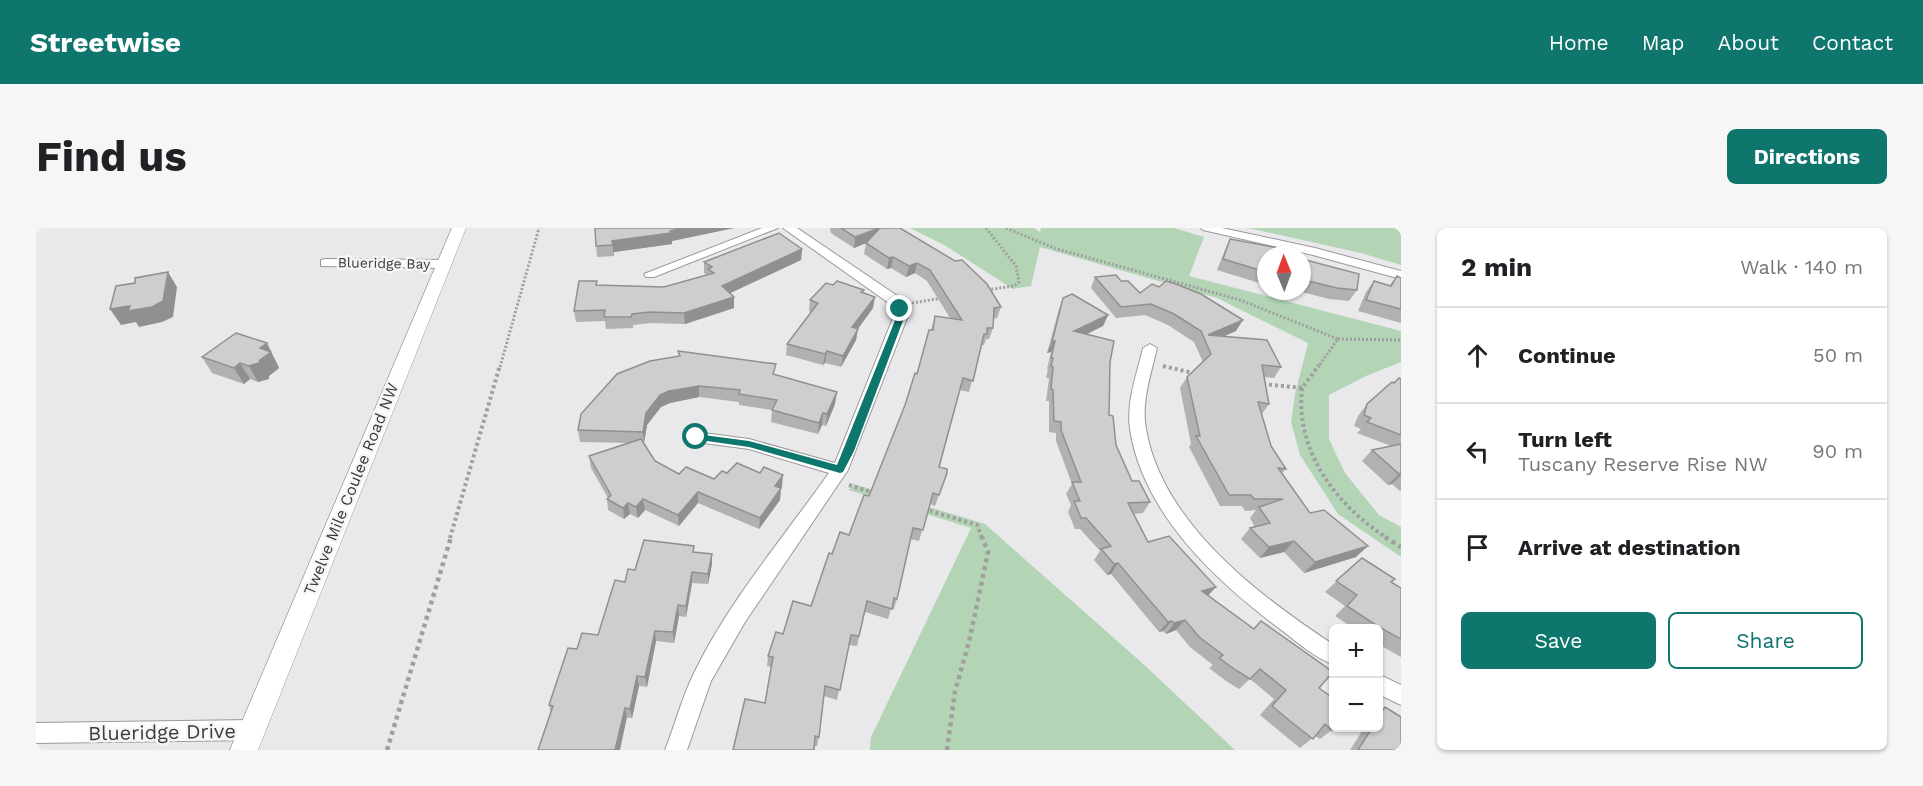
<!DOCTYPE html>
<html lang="en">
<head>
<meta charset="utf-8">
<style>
	body { margin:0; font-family:"Work Sans",sans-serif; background:#f6f6f6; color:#202124 }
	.controls { position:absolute; right:18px; bottom:18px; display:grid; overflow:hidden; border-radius:9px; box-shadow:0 2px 4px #0004 }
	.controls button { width:54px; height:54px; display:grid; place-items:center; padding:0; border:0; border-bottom:2px solid #e0e0e0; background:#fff; color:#202124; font:30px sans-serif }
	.compass { position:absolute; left:1221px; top:18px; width:54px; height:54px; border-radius:50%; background:#fff; box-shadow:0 2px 4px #0004; rotate:359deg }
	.stop { position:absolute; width:18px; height:18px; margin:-14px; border:4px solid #0f766e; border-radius:50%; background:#fff }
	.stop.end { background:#0f766e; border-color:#fff; box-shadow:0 2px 6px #0008 }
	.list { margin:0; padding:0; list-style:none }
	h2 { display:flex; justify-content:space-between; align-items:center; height:78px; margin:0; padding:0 24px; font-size:26px }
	h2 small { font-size:20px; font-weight:400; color:#757577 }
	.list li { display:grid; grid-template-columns:39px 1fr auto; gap:18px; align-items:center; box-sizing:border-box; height:96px; padding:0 24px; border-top:2px solid #e0e0e0 }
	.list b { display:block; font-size:22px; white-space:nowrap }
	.list p { margin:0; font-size:20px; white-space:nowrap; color:#757577 }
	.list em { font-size:20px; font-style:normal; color:#757577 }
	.actions { display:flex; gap:12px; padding:18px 24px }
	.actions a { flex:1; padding:14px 0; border:2px solid #0f766e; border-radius:9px; text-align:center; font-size:21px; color:#0f766e }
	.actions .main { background:#0f766e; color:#fff }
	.icon { flex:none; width:33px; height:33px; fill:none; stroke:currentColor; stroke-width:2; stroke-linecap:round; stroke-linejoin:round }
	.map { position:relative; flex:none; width:1365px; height:522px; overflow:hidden; border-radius:9px }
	header { display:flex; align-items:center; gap:36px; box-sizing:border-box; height:84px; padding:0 30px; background:#0f766e; color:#fff }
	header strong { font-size:28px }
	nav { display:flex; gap:33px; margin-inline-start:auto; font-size:21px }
	.intro { display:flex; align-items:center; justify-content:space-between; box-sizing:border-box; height:144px; padding:0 36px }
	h1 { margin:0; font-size:42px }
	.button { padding:15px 27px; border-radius:9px; background:#0f766e; color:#fff; font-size:21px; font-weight:700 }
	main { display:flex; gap:36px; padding:0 36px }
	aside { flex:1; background:#fff; border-radius:9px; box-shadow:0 2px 4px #0004 }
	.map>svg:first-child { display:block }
	.green { fill:#b3d5b5 }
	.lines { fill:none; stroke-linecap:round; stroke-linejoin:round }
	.minor-casing { stroke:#99999b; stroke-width:2 }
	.tertiary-casing { stroke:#99999b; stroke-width:1 }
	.path-far2 { stroke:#9f9fa1; stroke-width:3; stroke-dasharray:2 2; stroke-linecap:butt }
	.path-far1 { stroke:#9f9fa1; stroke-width:4; stroke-dasharray:3 3; stroke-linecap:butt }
	.path { stroke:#9f9fa1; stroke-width:4.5; stroke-dasharray:4 4; stroke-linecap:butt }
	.minor { fill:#fff; fill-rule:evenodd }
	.tertiary { fill:#fff; fill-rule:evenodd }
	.wall { fill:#b2b1af }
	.shaded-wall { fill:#91908f }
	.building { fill:#cfcecc; stroke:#91908f; stroke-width:1.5 }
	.route { fill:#0f766e }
	.labels { text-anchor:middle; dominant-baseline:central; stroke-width:5; stroke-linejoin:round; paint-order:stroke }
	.far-street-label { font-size:14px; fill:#3b3b3c; stroke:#f6f6f8 }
	.street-label { font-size:16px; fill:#3b3b3c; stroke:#f6f6f8 }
	.near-street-label { font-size:20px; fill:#3b3b3c; stroke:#f6f6f8 }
</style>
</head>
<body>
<header>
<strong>Streetwise</strong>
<nav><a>Home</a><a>Map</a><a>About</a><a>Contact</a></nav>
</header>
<div class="intro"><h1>Find us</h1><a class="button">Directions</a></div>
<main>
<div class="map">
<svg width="1365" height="522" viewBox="0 0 1365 522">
	<rect width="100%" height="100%" fill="#e9e9eb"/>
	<g class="green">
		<path d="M 874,0 L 998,0 L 1004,4 L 1005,0 L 1138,0 L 1168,9 L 1153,48 L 1365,103 L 1365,134 L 1330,148 L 1293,167 L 1293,211 L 1309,245 L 1343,287 L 1365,299 L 1365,329 L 1302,286 L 1264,227 L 1255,194 L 1259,166 L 1272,115 L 1181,70 L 1004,19 L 995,58 L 977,61 L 910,18 Z"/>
		<path d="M 1212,0 L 1365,0 L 1365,37 L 1325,25 Z"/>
		<path d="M 818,256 L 949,296 L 1105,434 L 1199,522 L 834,522 L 835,509 L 935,300 L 813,262 Z"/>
	</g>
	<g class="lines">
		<g class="minor-casing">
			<g id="minor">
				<path d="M 726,0 L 742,0 L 618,49 L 610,49 L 608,46 Z"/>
				<path d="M 747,0 L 761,0 L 860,67 L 870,81 L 871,90 L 812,242 L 709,394 L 675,453 L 651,522 L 629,522 C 639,497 646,469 658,445 C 693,373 747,310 793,245 L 713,221 L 660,214 L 655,213 L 652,209 L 655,205 L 660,204 L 713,211 L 799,235 L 857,90 L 858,81 L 850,73 Z"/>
				<path d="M 1165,0 L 1186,0 L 1279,20 L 1365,43 L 1365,51 L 1277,27 L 1167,2 Z"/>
				<path d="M 289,31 L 408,32 L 414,36 L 408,40 L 285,38 L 285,32 Z"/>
				<path d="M 1114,116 L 1121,120 C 1115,146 1105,175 1110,201 C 1126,295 1223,368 1298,417 L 1298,437 C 1280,430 1263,416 1248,404 C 1182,355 1107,287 1094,201 C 1090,174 1101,146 1107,120 Z"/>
				<path d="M 1342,446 L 1365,457 L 1365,477 L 1342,466 Z"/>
				<path d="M 217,492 L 225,495 L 228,502 L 225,509 L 217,512 L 0,515 L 0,495 Z"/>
			</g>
		</g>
		<g class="tertiary-casing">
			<path id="tertiary" d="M 416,0 L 430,0 L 222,522 L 194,522 Z"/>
		</g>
		<g class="path-far2">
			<path d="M 950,0 L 980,38 L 983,54 L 978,58 L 950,62"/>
			<path d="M 970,0 L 1018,20 L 1204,72 L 1302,111 L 1282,139"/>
			<path d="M 876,75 L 907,70"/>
			<path d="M 1302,111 L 1365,112"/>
			<path d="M 1127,138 L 1131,139"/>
			<path d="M 464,139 L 503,0"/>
		</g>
		<g class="path-far1">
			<path d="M 1127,138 L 1157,145"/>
			<path d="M 1227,156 L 1266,160 L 1283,137"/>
			<path d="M 1266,160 C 1259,223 1300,277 1351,310"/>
			<path d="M 813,257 L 838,265"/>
			<path d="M 888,281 L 941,297 L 946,310"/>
			<path d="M 414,310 L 464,137"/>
		</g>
		<g class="path">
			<path d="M 1349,309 L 1365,319"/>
			<path d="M 351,522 L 415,309"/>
			<path d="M 911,522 L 919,463 L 933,414 L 952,324 L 946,309"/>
		</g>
		<use href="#minor" class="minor"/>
		<use href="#tertiary" class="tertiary"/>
	</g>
	<g class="wall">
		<path d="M 559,0 L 698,0 L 636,13 L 636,16 L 578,24 L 578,28 L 561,29 Z"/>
		<path d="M 794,0 L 864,0 L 965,79 L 961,90 L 957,91 L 957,100 L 953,111 L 950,111 L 948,117 L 945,117 L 933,164 L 924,162 L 903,239 L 911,245 L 899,278 L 894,276 L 883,313 L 874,311 L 861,371 L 858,381 L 855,381 L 852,391 L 829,384 L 821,418 L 813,417 L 801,472 L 788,468 L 783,509 L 781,518 L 778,518 L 729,475 L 736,439 L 731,438 L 732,428 L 747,406 L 775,378 L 796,326 L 813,307 L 833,268 L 881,146 L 895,102 L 899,88 L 914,90 L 891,53 L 879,45 L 870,49 L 855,40 L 851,41 L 828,26 L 830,15 L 818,20 L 795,5 Z"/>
		<path d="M 1194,11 L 1230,27 L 1230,57 L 1181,42 L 1189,22 Z"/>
		<path d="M 766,21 L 765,32 L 694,65 L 698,80 L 649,96 L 615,95 L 597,97 L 597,100 L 570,101 L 569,93 L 540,94 L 538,83 L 562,58 L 628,59 L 671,47 L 668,45 L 668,34 Z"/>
		<path d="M 1266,31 L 1321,62 L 1313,73 L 1293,71 L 1262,63 L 1261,66 L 1251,63 L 1266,63 Z"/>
		<path d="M 1361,48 L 1365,50 L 1365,95 L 1322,83 L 1330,64 L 1338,53 L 1353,58 Z"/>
		<path d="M 1059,49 L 1085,53 L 1104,65 L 1200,103 L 1188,108 L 1245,139 L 1238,150 L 1228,149 L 1233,176 L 1226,186 L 1235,218 L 1250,241 L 1246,245 L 1274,285 L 1320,329 L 1268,345 L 1248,324 L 1224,330 L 1205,311 L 1214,300 L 1219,299 L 1214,290 L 1220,282 L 1209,283 L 1206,278 L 1184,278 L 1153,219 L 1155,216 L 1144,160 L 1151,149 L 1167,134 L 1158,114 L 1132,97 L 1109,87 L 1080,90 L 1055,60 Z"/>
		<path d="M 797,57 L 828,62 L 827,65 L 837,80 L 822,101 L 820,112 L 805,139 L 789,135 L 787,137 L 750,127 L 751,116 L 775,84 L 773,83 L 774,72 Z"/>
		<path d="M 1027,70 L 1072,87 L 1067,98 L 1050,106 L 1074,134 L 1073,187 L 1080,217 L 1096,253 L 1114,274 L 1107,285 L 1098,286 L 1112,314 L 1172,368 L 1283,460 L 1296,502 L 1284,511 L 1279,508 L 1264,520 L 1242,502 L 1224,487 L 1238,471 L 1214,451 L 1203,461 L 1190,453 L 1173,440 L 1177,437 L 1154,419 L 1140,402 L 1130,406 L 1127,403 L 1123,404 L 1075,346 L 1071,347 L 1058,332 L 1064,323 L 1044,301 L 1039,301 L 1032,284 L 1035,277 L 1030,266 L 1036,256 L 1020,213 L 1020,205 L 1013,204 L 1013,173 L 1010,173 L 1013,150 L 1010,150 L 1012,141 L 1011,141 L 1015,124 L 1011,125 L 1023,81 Z"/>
		<path d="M 642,123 L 739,147 L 799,176 L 790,198 L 786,197 L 782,206 L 735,194 L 736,182 L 703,177 L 703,174 L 663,169 L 634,175 L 625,179 L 611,197 L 608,215 L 619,233 L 643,246 L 678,251 L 691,245 L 746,259 L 745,260 L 744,272 L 723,301 L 662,275 L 643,298 L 609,282 L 602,290 L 594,286 L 588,291 L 572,282 L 571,271 L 572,270 L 555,240 L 553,228 L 592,215 L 544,214 L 542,202 L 643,129 Z"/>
		<path d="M 166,129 L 239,131 L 243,140 L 233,148 L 233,151 L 222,154 L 214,151 L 208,156 L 176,145 Z"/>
		<path d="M 1365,151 L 1365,262 L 1364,263 L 1356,256 L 1352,257 L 1326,233 L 1336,222 L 1355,218 L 1321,205 L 1325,201 L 1318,198 L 1322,188 L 1331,176 L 1358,155 Z"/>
		<path d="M 658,318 L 658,324 L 676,326 L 676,336 L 672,356 L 656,355 L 650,389 L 643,388 L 638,415 L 620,413 L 611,459 L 603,458 L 596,490 L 515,484 L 513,477 L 541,421 L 562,407 L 589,354 L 599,342 Z"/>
		<path d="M 1326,330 L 1355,354 L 1365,360 L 1365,429 L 1342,416 L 1342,400 L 1317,400 L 1299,388 L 1309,378 L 1289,364 Z"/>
		<path d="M 1349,479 L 1365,522 L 1314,522 L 1328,500 L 1342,500 L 1342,483 Z"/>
	</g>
	<g class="shaded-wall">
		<path d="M 647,0 L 698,0 L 636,13 L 636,16 L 578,24 L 578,28 L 576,13 Z"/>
		<path d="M 843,0 L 845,0 L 843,10 L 818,20 L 819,9 Z"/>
		<path d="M 766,21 L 765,32 L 686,69 L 686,58 Z"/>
		<path d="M 857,29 L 855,40 L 851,41 L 853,30 Z"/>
		<path d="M 881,35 L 879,45 L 870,49 L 873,38 Z"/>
		<path d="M 132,44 L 141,59 L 137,89 L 126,94 L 103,99 L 100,94 L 85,97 L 74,81 L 94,78 Z"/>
		<path d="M 698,69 L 698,80 L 649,96 L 648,85 Z"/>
		<path d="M 839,69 L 837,80 L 815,110 L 816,99 Z"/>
		<path d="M 1072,87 L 1067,98 L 1033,115 L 1038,103 Z"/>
		<path d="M 1207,92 L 1200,103 L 1170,116 L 1172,107 Z"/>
		<path d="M 822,101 L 820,112 L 805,139 L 807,128 Z"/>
		<path d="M 1019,113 L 1015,124 L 1011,125 L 1016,114 Z"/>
		<path d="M 231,115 L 243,140 L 233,148 L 233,151 L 222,154 L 213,138 L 224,120 Z"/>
		<path d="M 791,123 L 789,135 L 787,137 L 789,126 Z"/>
		<path d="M 204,135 L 214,151 L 208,156 L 198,140 Z"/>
		<path d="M 663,158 L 663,169 L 634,175 L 625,179 L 611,197 L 608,215 L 607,204 L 610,185 L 624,167 L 633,163 Z"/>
		<path d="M 801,164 L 799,176 L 790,198 L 791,186 Z"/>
		<path d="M 787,185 L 786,197 L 782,206 L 783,195 Z"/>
		<path d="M 1365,245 L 1365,247 L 1356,256 L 1352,257 L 1363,246 Z"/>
		<path d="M 747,247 L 746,259 L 738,269 L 739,258 Z"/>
		<path d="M 745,260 L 744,272 L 723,301 L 724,290 Z"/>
		<path d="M 662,264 L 662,275 L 643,298 L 642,287 Z"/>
		<path d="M 607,271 L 609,282 L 602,290 L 600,279 Z"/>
		<path d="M 592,275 L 594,286 L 588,291 L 587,280 Z"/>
		<path d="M 1258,313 L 1248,324 L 1224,330 L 1233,319 Z"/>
		<path d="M 1332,318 L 1320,329 L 1268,345 L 1279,334 Z"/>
		<path d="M 676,326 L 676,336 L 672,356 L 672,346 Z"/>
		<path d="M 1082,335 L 1075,346 L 1071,347 L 1078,336 Z"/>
		<path d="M 656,344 L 656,355 L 650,389 L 650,378 Z"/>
		<path d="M 1180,359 L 1170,370 L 1166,363 Z"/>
		<path d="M 642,377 L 643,388 L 638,415 L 637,404 Z"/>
		<path d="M 1149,392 L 1140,402 L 1130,406 L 1138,395 Z"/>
		<path d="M 1136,393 L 1127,403 L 1123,404 L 1132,394 Z"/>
		<path d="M 619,403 L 620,413 L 611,459 L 609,449 Z"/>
		<path d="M 601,448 L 603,458 L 596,490 L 594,481 Z"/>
		<path d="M 589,480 L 591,489 L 584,522 L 579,522 Z"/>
	</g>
	<g class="building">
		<path d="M 559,0 L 647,0 L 634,3 L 635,5 L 576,13 L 577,17 L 560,18 Z"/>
		<path d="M 805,0 L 843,0 L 819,9 Z"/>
		<path d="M 844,0 L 864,0 L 919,33 L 926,32 L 951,56 L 965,79 L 958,80 L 957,100 L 951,100 L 951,106 L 948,106 L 937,153 L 927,150 L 903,239 L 911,241 L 911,245 L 903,267 L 897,265 L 887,302 L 877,300 L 861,371 L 858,370 L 856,381 L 831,373 L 823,408 L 815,407 L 804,462 L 789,458 L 783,509 L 779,508 L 778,522 L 697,522 L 709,471 L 729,475 L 737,429 L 732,428 L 740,404 L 747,406 L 757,373 L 775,378 L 793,325 L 796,326 L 804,304 L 813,307 L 828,267 L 833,268 L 869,177 L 879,145 L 881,146 L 893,102 L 897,102 L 899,88 L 926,92 L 894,42 L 881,35 L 873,38 L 857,29 L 853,30 L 830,15 Z"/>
		<path d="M 743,5 L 766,21 L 686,58 L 698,69 L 648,85 L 614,84 L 596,86 L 595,89 L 568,89 L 569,82 L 538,83 L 543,53 L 561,53 L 560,57 L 628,59 L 678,45 L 672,41 L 676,39 L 668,34 Z"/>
		<path d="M 1194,11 L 1248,21 L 1247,26 L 1249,27 L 1230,27 L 1230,44 L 1187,31 Z"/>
		<path d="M 1266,31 L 1323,46 L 1321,62 L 1301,60 L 1268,52 L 1268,55 L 1266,54 Z"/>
		<path d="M 132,44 L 127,73 L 116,79 L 92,83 L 94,78 L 74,81 L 80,58 L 99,55 L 99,50 Z"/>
		<path d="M 1080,47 L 1085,53 L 1092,53 L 1104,65 L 1116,56 L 1123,59 L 1130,53 L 1140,56 L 1165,66 L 1207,92 L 1172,107 L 1231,112 L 1245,139 L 1226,137 L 1233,176 L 1222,174 L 1235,218 L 1250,241 L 1242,240 L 1274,285 L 1288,282 L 1332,318 L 1279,334 L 1258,313 L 1233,319 L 1214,300 L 1234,295 L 1223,279 L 1247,271 L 1218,271 L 1215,267 L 1193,267 L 1160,208 L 1164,208 L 1151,149 L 1175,126 L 1165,103 L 1138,86 L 1115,76 L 1085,79 L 1059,49 Z"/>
		<path d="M 1361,48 L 1365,50 L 1365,81 L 1330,72 L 1338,53 L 1355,58 Z"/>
		<path d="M 801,53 L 828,62 L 825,64 L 839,69 L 816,99 L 822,101 L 807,128 L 791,123 L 789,126 L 751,116 L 782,75 L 774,72 L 790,55 L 797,57 Z"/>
		<path d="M 1036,66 L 1072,87 L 1038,103 L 1078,113 L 1074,134 L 1073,187 L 1077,188 L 1080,217 L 1096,253 L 1103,253 L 1114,274 L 1092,275 L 1112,314 L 1133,308 L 1180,359 L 1166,363 L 1218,401 L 1225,393 L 1297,444 L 1283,460 L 1298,471 L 1298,500 L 1296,502 L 1289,496 L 1277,511 L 1254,493 L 1236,478 L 1250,462 L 1224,441 L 1214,451 L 1201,443 L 1183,430 L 1187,427 L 1163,409 L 1149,392 L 1138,395 L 1136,393 L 1132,394 L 1082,335 L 1078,336 L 1065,321 L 1075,318 L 1050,290 L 1045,290 L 1038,273 L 1044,273 L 1036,254 L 1045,254 L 1025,202 L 1025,194 L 1018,193 L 1017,162 L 1015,161 L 1017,139 L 1015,138 L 1017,130 L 1015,130 L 1019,113 L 1016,114 L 1027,70 Z"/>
		<path d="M 200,105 L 231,115 L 224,120 L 235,124 L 224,132 L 223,135 L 213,138 L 204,135 L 198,140 L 166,129 Z"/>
		<path d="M 642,123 L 740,136 L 737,146 L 801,164 L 791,186 L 787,185 L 783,195 L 736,182 L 741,172 L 703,166 L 704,162 L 663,158 L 633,163 L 624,167 L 610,185 L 607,204 L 542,202 L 545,186 L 581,146 L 614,133 L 644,128 Z"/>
		<path d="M 1363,150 L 1365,151 L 1365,207 L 1331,194 L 1335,190 L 1328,187 L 1331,176 L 1356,154 L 1358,155 Z"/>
		<path d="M 605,211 L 619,233 L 643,246 L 650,239 L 678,251 L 686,243 L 691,245 L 701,235 L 724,245 L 728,239 L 747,247 L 739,258 L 745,260 L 724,290 L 662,264 L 642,287 L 607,271 L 600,279 L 592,275 L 587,280 L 571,271 L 575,267 L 553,228 Z"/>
		<path d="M 1365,216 L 1365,245 L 1363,246 L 1336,222 Z"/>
		<path d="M 608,312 L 658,318 L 657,324 L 676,326 L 672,346 L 656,344 L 650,378 L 642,377 L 637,404 L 619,403 L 609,449 L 601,448 L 594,481 L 589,480 L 579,522 L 502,522 L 517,478 L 513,477 L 532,420 L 541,421 L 546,405 L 562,407 L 579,352 L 589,354 L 592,341 L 599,342 Z"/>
		<path d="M 1326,330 L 1359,351 L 1355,354 L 1365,360 L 1365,411 L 1343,399 L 1311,378 L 1321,367 L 1300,353 Z"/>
		<path d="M 1349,479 L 1365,489 L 1365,522 L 1322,522 L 1336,500 L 1342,500 L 1342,489 Z"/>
	</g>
	<path class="route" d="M 864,78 L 868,81 L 868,90 L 818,223 L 807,244 L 804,245 L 713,219 L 657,211 L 655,209 L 660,206 L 713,213 L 801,237 L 860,90 L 860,81 Z"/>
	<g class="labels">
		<g class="far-street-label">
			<text transform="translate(348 35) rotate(1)">Blueridge Bay</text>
		</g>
		<g class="street-label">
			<text transform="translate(315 261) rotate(-68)">Twelve Mile Coulee Road NW</text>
		</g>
		<g class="near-street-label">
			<text transform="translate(126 504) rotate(-1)">Blueridge Drive</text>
		</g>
	</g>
</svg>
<div class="controls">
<button>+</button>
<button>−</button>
</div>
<svg class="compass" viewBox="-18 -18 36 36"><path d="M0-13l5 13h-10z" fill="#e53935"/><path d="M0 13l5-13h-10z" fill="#757577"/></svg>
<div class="stop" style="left:660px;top:209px"></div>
<div class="stop end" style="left:864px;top:81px"></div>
</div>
<aside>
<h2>2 min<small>Walk · 140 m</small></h2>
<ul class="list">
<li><svg class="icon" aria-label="ahead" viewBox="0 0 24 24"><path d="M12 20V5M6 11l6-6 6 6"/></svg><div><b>Continue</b></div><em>50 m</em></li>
<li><svg class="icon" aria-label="left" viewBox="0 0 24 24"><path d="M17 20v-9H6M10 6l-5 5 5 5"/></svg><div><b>Turn left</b><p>Tuscany Reserve Rise NW</p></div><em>90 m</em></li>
<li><svg class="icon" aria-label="arrive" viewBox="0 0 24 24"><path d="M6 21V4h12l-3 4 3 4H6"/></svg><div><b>Arrive at destination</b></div></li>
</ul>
<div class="actions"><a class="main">Save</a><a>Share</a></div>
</aside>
</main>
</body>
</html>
